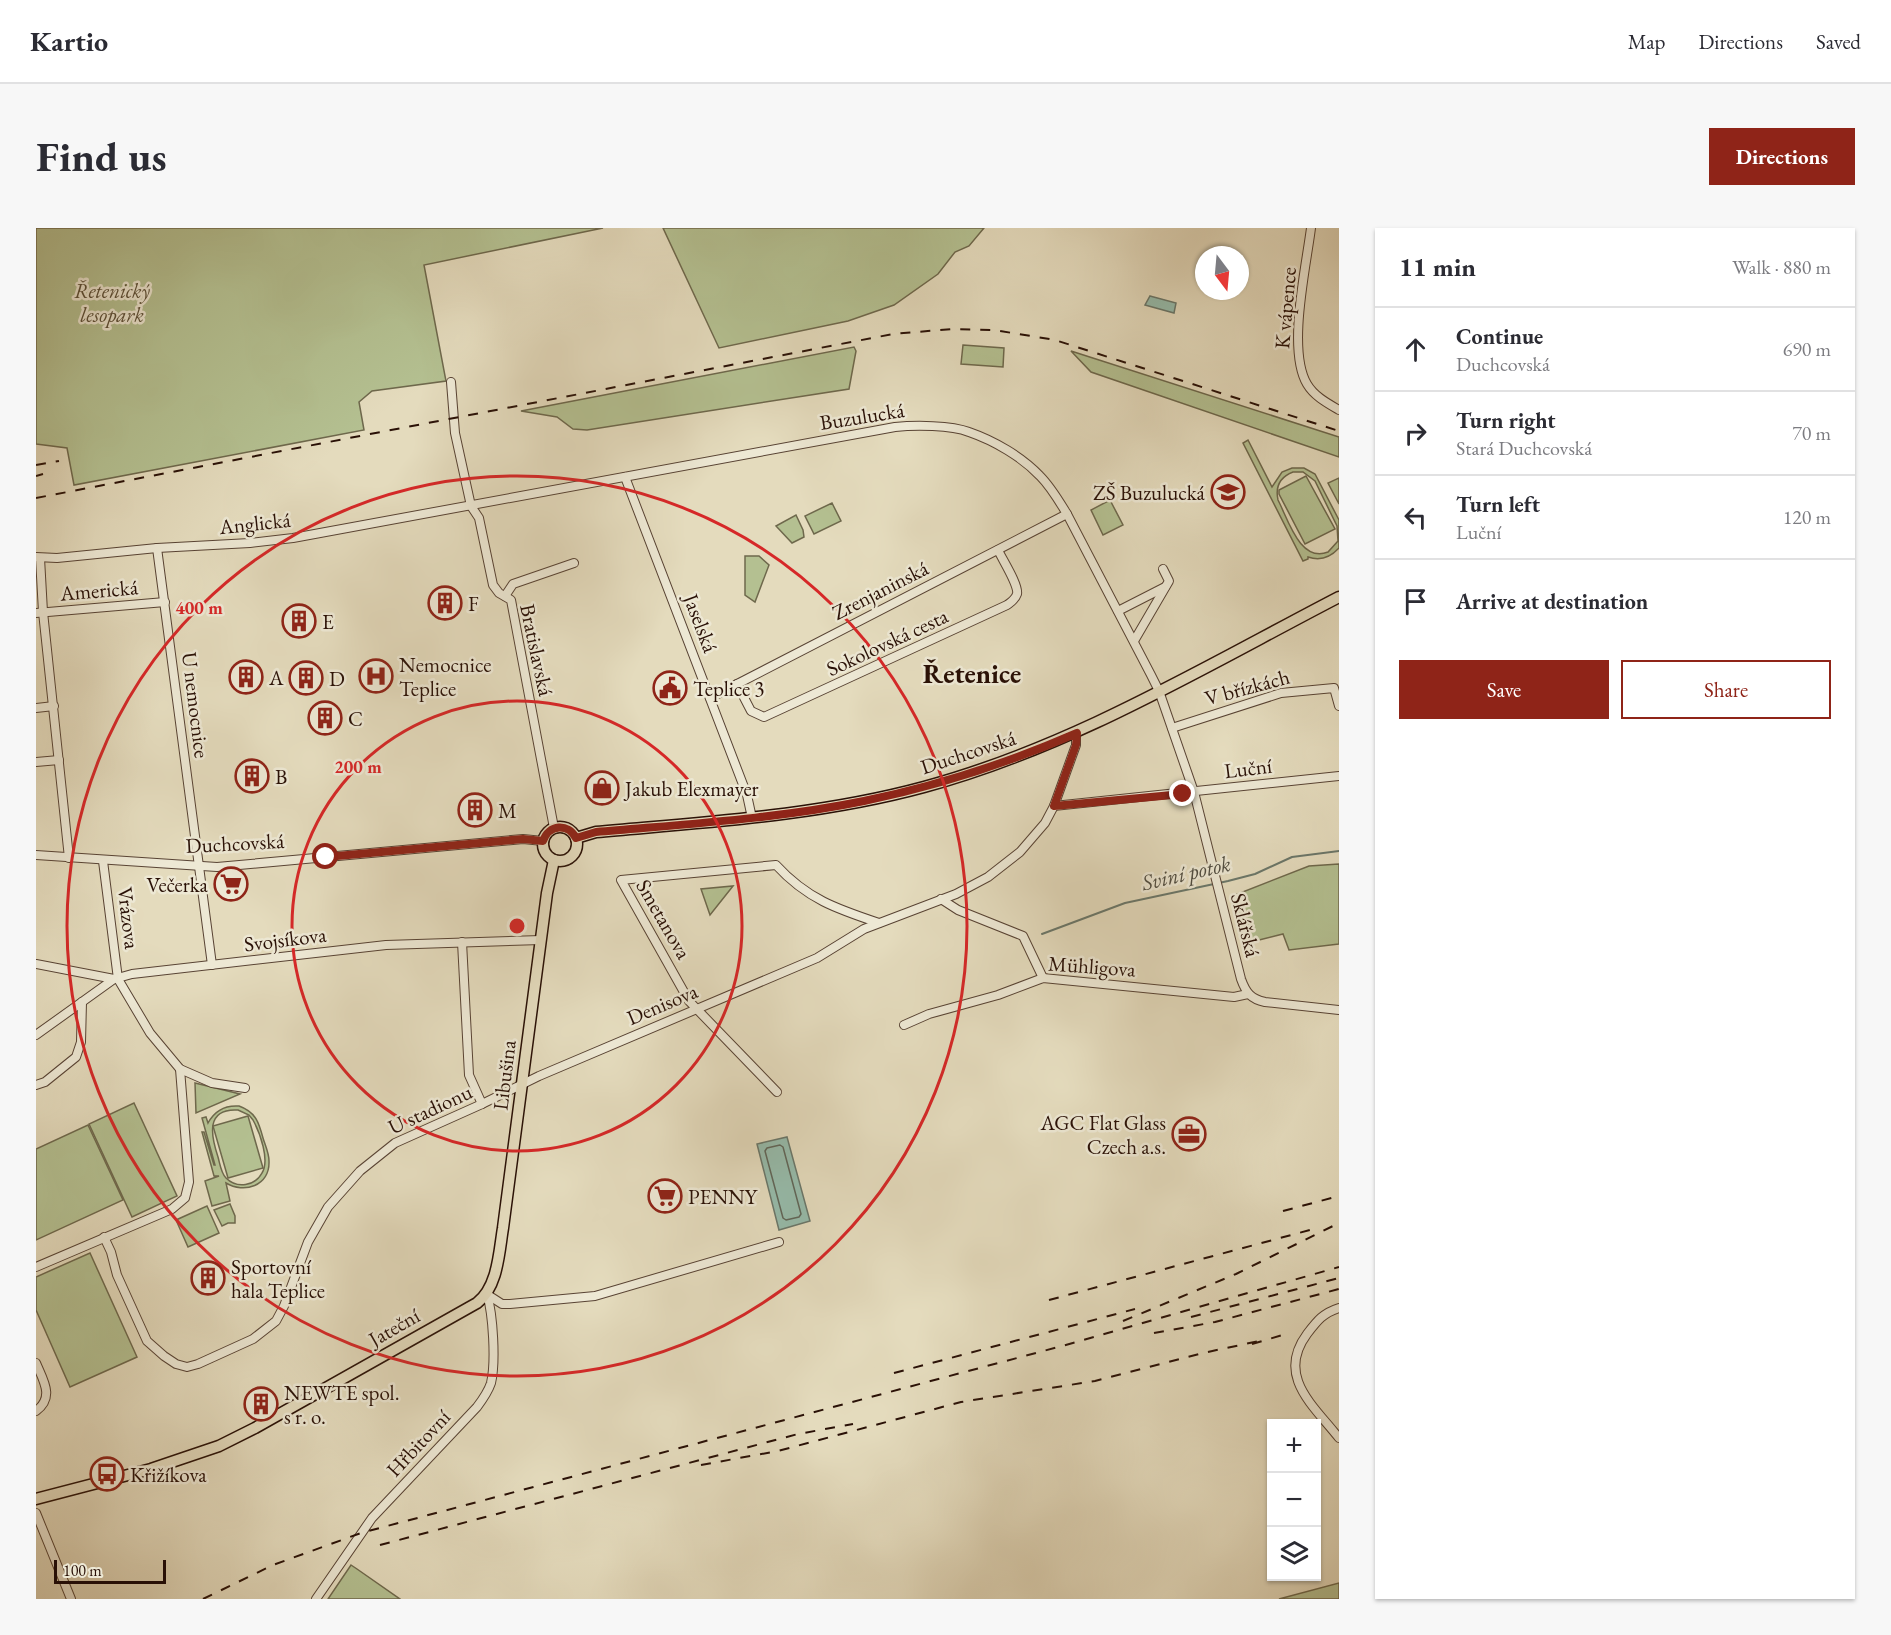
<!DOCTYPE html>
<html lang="en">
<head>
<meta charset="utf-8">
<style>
	body { margin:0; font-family:"EB Garamond",serif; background:#f7f7f7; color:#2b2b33 }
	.controls { position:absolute; right:18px; bottom:18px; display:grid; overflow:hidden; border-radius:0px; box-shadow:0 2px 4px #0004 }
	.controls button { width:54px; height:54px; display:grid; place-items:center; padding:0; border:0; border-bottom:2px solid #e1e1e2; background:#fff; color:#2b2b33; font:30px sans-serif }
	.compass { position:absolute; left:1159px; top:18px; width:54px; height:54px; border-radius:50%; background:#fff; box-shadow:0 2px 4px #0004; rotate:164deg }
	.scale { position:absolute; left:18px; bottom:15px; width:112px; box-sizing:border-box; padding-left:6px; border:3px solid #291006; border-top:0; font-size:16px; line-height:21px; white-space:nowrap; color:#291006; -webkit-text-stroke:4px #ede8d4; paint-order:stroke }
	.stop { position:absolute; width:18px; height:18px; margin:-14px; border:4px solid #8f2418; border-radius:50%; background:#fff }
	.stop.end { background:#8f2418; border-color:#fff; box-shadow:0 2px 6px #0008 }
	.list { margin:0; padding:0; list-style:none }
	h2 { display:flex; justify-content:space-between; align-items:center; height:78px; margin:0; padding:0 24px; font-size:26px }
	h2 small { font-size:20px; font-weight:400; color:#7c7c81 }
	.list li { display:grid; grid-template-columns:39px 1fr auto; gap:18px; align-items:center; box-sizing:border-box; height:84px; padding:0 24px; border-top:2px solid #e1e1e2 }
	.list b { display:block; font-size:22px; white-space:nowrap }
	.list p { margin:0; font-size:20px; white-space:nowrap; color:#7c7c81 }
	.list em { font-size:20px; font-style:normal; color:#7c7c81 }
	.actions { display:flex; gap:12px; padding:18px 24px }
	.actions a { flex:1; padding:14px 0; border:2px solid #8f2418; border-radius:0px; text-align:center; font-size:21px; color:#8f2418 }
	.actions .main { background:#8f2418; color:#fff }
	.icon { flex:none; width:33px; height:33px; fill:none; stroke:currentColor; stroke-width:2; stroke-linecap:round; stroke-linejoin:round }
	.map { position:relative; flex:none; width:1303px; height:1371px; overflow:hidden; border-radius:0px }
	header { display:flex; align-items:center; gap:36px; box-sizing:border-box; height:84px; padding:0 30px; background:#fff; border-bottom:2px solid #e1e1e2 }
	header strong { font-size:28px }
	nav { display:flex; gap:33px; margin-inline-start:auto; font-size:21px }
	.intro { display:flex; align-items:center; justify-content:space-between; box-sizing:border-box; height:144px; padding:0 36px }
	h1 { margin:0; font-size:42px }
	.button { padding:15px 27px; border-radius:0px; background:#8f2418; color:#fff; font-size:21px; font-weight:700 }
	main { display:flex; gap:36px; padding:0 36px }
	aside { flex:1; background:#fff; border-radius:0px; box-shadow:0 2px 4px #0004 }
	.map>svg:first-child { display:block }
	.green { fill:#b4c091; stroke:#6e684c; stroke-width:1.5; fill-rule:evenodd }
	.water { fill:#96bcac; stroke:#6a776a; stroke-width:1.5 }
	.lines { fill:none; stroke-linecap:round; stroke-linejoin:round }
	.shore { stroke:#606659; stroke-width:1.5 }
	.stream { stroke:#6a776a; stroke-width:2 }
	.minor-casing { stroke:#584334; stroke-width:10 }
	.major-casing { stroke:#291006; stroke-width:13 }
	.minor { stroke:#ede8d4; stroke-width:8 }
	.major { stroke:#e4dbbd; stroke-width:10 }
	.rail { stroke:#291006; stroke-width:2; stroke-dasharray:10 10; stroke-linecap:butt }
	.route { stroke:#8f2418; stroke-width:8 }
	.ring { fill:none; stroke:#d62828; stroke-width:3 }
	.labels { text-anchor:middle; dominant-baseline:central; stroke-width:5; stroke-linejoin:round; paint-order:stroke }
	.park-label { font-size:21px; font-style:italic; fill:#5a4e37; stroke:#ede8d4 }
	.street-label { font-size:21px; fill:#291006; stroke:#ede8d4 }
	.poi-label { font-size:21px; fill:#291006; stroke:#ede8d4; text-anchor:start }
	.water-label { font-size:22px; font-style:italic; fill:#4f4c40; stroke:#ede8d4 }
	.district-label { font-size:27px; font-weight:bold; fill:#291006; stroke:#ede8d4 }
	.centre { fill:#d62828; stroke:#ede8d4; stroke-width:3 }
	.ring-label { font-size:18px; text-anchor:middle; font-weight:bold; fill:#d62828; stroke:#ede8d4; stroke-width:5; stroke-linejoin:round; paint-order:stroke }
</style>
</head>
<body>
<header>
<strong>Kartio</strong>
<nav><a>Map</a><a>Directions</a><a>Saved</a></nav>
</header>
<div class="intro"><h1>Find us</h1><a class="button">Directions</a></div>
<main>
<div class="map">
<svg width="1303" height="1371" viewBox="0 0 1303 1371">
	<rect width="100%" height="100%" fill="#e4dbbd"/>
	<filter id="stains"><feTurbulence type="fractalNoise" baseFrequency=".00333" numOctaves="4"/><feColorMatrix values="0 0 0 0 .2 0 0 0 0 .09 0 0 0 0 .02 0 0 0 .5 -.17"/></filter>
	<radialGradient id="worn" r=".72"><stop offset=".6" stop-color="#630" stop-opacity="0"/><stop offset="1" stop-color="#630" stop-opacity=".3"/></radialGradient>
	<g class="green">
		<path d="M 0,0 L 567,0 L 388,37 L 410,153 L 336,163 L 323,174 L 328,202 L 38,257 L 31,220 L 0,216 Z"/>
		<path d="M 627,0 L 948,0 L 933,18 L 919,24 L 902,46 L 858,77 L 812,93 L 683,120 Z"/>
		<path d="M 927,117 L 968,120 L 967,139 L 925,136 Z"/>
		<path d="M 818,119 L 820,123 L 813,161 L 551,202 L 537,201 L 521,189 L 485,183 Z"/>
		<path d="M 1035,123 L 1303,209 L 1303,229 L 1055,144 Z"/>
		<path d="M 1212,212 L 1236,259 L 1246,244 L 1256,240 L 1268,240 L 1279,246 L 1303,292 L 1303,320 C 1294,330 1284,333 1272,329 L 1272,331 L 1267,333 L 1207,215 ZM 1257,244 L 1267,244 L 1279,253 L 1301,298 L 1302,313 L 1292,324 C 1264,335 1252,291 1242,272 C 1239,258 1244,249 1257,244 Z"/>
		<path d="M 1270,248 L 1299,301 L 1269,316 L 1243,266 L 1243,262 Z"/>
		<path d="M 1303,250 L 1303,276 L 1292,255 Z"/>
		<path d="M 1074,272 L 1087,297 L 1067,307 L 1055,282 Z"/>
		<path d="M 796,275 L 805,293 L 778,306 L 769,288 Z"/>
		<path d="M 760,287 L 767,302 L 768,309 L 756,315 L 740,298 Z"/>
		<path d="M 709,328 L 723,328 L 733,337 L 719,374 L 709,367 Z"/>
		<path d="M 1303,636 L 1303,716 L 1253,722 L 1247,706 L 1207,716 L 1194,669 L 1273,638 Z"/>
		<path d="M 697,658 L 674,687 L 665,661 Z"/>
		<path d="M 159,855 L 204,866 L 160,885 Z"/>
		<path d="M 98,875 L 141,968 L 96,989 L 53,896 Z"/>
		<path d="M 203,878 C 220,884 223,895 227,910 C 229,917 233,925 233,933 C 234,958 208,966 190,955 L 194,973 L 176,978 L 169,953 L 183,948 L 178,948 L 166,904 L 168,904 L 178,937 L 179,937 L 166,890 L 170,889 L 172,895 C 179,882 189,877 203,878 ZM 202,882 L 213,887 L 217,892 C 224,905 234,932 226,945 C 219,958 201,961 190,950 C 185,945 184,936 182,929 C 175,908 169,880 202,882 Z"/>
		<path d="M 212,888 L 227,940 L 192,950 L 177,898 Z"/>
		<path d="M 52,897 L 87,972 L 0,1012 L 0,921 Z"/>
		<path d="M 194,976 L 199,988 L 199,995 L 192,995 L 186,998 L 178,982 Z"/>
		<path d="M 171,978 L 183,1005 L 152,1019 L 140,992 Z"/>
		<path d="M 54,1025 L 101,1129 L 34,1159 L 0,1082 L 0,1049 Z"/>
		<path d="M 315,1337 L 321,1341 L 364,1371 L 292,1371 Z"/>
		<path d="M 1303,1355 L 1303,1371 L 1243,1371 Z"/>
	</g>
	<g class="water">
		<path d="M 1114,68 L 1140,75 L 1138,85 L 1109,77 Z"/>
		<path d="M 751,909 L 774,993 L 743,1002 L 721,916 Z"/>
	</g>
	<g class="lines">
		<path class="shore" d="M 744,917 L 747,919 L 765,986 L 763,989 L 750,992 L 747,990 L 729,923 L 731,920 Z"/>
		<path class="stream" d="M 1006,706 L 1089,675 L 1192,653 L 1219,646 L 1256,629 L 1303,623"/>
		<g class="minor-casing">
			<g id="minor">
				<path d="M 1275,0 C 1270,40 1251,122 1271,156 C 1278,168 1291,175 1303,182"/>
				<path d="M 415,154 L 419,205 L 435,278 L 443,290 L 457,357 L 463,365 L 475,372 L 518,600"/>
				<path d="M 589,249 L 711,567 L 716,590"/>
				<path d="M 121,320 L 176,737"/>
				<path d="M 0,329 L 21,330 L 121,320 L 214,315 L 257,310 L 859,199 C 879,197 915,197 933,204 C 959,213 986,229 1004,248 C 1015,259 1023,273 1031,286 L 1115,447 L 1123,463 L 1158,564 L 1205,751 C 1210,765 1215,771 1229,774 L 1303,782"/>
				<path d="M 4,330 L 7,384 L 33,630"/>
				<path d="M 469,368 L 477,356 L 538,335"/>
				<path d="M 1082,383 L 1129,359"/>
				<path d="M 0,385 L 129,374"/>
				<path d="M 1098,413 L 1133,353 L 1127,341"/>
				<path d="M 701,456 L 715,483 L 728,489 L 971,377 C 975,374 979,372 981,366 C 983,357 966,331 962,322"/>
				<path d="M 674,470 L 1031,286"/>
				<path d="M 0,480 L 18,478"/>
				<path d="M 1136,500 L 1245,465 L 1298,460 L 1303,478"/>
				<path d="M 0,534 L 23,532"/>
				<path d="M 1018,578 L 1303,548"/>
				<path d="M 0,627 L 181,639 L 487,611 L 507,613"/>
				<path d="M 67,633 L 82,751 L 114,805 L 144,841 L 176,855 L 209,860"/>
				<path d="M 905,671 L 922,682 L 987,708 L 1007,750"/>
				<path d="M 426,714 L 433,847 L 446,876"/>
				<path d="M 0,736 L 78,751 L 96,746 L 350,717 L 505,712"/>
				<path d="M 868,797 L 893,786 L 962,767 L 1007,750 L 1198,769 L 1212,766"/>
				<path d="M 0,807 L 78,751"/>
				<path d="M 0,857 L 9,854 L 40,829 L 45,814 L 46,774"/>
				<path d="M 741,864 L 653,773 L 585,652 L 740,637 C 771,671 801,681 843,695"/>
				<path d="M 68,1009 L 75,1024 L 81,1047 L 111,1113 L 128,1128 L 140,1136 L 151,1139 L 162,1136 L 217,1111 L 240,1093 L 248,1078 L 272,1014 L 292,979 L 324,943 L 359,915 L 446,876 L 503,848 L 781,730 L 828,701 L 920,666 L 952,649 L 984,624 L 1009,595 L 1018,578 L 1040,517 L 1040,505"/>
				<path d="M 0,1039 L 136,981 L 149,970 L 153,954 L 144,841"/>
				<path d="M 452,1067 L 466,1076 L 474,1076 L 559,1068 L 743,1014"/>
				<path d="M 1303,1080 C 1287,1085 1281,1093 1271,1106 C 1240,1148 1277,1177 1303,1210"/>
				<path d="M 0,1135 C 7,1152 19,1169 0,1183"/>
				<path d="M 0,1285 L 35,1371"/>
				<path d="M 280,1371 L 336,1290 L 441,1179 C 447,1171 452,1164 455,1155 C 460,1133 457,1087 451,1066"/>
			</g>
		</g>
		<g class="major-casing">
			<g id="major">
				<circle cx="524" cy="616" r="17"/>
				<path d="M 540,610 L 560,604 C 670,594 781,588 888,559 C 1036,519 1168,439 1303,369"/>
				<path d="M 0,1271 L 115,1241 L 183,1218 L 219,1200 L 441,1075 C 462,1059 463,1024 467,1000 L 511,665 L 518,632"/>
			</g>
		</g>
		<use href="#minor" class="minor"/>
		<use href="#major" class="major"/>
		<g class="rail">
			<path d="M 0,237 L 23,233"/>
			<path d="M 0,248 L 7,246"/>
			<path d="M 0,270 L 857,106 L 916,101 L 958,102 L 1019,112 L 1303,203"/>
			<path d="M 1247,983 L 1303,968"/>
			<path d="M 1013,1072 L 1274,1002"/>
			<path d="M 1155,1089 L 1303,1050"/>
			<path d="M 1087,1093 L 1200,1046 L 1303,995"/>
			<path d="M 1118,1105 L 1179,1094 L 1303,1061"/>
			<path d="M 1216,1116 L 1250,1106"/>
			<path d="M 858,1145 L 1099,1081"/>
			<path d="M 665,1237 L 742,1223 L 925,1174 L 1059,1153 L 1167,1125 L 1223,1113"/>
			<path d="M 344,1317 L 762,1206 L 817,1196"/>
			<path d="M 167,1371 L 237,1337 L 325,1305 L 1026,1118 L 1303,1039"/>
		</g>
	</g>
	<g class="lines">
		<path class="route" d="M 290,629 L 487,611 L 507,613 C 513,596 532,595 540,610 L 560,604 C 650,596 740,591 828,573 C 901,558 972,535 1041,505 L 1040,517 L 1018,578 L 1147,566"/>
	</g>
	<g class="ring">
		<circle cx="481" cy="698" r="225"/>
		<circle cx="481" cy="698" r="450"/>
	</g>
	<defs>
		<g id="school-ring" transform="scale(1.725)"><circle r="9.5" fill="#ede8d4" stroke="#8f2418" stroke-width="1.5"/><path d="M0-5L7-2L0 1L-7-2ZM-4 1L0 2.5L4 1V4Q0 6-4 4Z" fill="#8f2418"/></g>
		<g id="building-ring" transform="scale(1.725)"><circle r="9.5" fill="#ede8d4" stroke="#8f2418" stroke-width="1.5"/><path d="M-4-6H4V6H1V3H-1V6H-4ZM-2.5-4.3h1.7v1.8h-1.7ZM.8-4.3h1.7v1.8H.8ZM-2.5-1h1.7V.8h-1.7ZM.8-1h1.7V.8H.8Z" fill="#8f2418"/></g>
		<g id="hospital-ring" transform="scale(1.725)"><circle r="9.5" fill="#ede8d4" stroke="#8f2418" stroke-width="1.5"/><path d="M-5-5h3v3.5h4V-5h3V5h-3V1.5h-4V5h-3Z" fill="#8f2418"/></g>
		<g id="civic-ring" transform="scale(1.725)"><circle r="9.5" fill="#ede8d4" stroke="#8f2418" stroke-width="1.5"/><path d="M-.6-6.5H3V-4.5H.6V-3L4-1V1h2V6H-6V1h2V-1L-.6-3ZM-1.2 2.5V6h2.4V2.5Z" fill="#8f2418"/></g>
		<g id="shop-ring" transform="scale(1.725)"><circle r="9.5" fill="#ede8d4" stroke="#8f2418" stroke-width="1.5"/><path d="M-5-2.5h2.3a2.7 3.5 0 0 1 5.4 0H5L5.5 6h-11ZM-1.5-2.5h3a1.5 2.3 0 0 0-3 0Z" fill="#8f2418"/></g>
		<g id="supermarket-ring" transform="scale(1.725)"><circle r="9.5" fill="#ede8d4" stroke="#8f2418" stroke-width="1.5"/><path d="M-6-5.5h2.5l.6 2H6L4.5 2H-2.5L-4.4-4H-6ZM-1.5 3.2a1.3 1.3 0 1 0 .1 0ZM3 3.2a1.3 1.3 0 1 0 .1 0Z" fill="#8f2418"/></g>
		<g id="office-ring" transform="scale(1.725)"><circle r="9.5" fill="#ede8d4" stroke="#8f2418" stroke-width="1.5"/><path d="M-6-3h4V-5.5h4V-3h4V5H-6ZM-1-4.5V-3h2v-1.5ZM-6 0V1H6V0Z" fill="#8f2418"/></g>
		<g id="bus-ring" transform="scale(1.725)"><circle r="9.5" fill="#ede8d4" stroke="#8f2418" stroke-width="1.5"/><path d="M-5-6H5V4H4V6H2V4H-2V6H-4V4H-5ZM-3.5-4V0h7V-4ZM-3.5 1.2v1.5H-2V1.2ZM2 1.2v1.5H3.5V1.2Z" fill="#8f2418"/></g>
	</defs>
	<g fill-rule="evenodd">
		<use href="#school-ring" x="1192" y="264"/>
		<use href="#building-ring" x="409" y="375"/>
		<use href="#building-ring" x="263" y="393"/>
		<use href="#hospital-ring" x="340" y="448"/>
		<use href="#building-ring" x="210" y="449"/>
		<use href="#building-ring" x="270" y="450"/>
		<use href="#civic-ring" x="634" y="460"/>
		<use href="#building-ring" x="289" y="490"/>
		<use href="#building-ring" x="216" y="548"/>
		<use href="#shop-ring" x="566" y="560"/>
		<use href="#building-ring" x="439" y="582"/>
		<use href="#supermarket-ring" x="195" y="656"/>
		<use href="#office-ring" x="1153" y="906"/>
		<use href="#supermarket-ring" x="629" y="968"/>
		<use href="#building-ring" x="172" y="1050"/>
		<use href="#building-ring" x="225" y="1176"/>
		<use href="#bus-ring" x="71" y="1246"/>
	</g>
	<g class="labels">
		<g class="park-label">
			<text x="76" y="62">Řetenický<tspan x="76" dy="24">lesopark</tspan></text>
		</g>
		<g class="street-label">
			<text transform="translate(1249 80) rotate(-85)">K vápence</text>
			<text transform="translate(826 188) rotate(-9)">Buzulucká</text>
			<text transform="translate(219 295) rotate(-6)">Anglická</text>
			<text transform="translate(63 362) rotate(-5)">Americká</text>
			<text transform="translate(844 362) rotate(-27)">Zrenjaninská</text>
			<text transform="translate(665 395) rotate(69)">Jaselská</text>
			<text transform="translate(851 414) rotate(-25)">Sokolovská cesta</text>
			<text transform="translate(501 422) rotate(78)">Bratislavská</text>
			<text transform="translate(1211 459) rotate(-15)">V břízkách</text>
			<text transform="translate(160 477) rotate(83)">U nemocnice</text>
			<text transform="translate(932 524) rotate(-18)">Duchcovská</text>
			<text transform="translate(1212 540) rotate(-7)">Luční</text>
			<text transform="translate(199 615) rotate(-3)">Duchcovská</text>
			<text transform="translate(93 690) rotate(83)">Vrázova</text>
			<text transform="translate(628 691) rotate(60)">Smetanova</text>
			<text transform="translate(1210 697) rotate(76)">Sklářská</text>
			<text transform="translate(249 711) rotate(-7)">Svojsíkova</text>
			<text transform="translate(1056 738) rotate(4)">Mühligova</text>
			<text transform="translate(626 776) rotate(-23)">Denisova</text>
			<text transform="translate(468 847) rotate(-83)">Libušina</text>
			<text transform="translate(394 881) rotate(-25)">U stadionu</text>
			<text transform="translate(358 1099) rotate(-30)">Jateční</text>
			<text transform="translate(382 1215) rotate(-47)">Hřbitovní</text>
		</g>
		<g class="poi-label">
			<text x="1169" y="264" text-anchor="end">ZŠ Buzulucká</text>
			<text x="432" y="375">F</text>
			<text x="286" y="393">E</text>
			<text x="363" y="436">Nemocnice<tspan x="363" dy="24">Teplice</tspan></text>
			<text x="233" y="449">A</text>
			<text x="293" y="450">D</text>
			<text x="657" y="460">Teplice 3</text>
			<text x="312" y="490">C</text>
			<text x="239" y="548">B</text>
			<text x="589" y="560">Jakub Elexmayer</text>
			<text x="462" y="582">M</text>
			<text x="172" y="656" text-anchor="end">Večerka</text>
			<text x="1130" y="894" text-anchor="end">AGC Flat Glass<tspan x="1130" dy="24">Czech a.s.</tspan></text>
			<text x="652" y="968">PENNY</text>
			<text x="195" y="1038">Sportovní<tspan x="195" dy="24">hala Teplice</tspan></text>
			<text x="248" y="1164">NEWTE spol.<tspan x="248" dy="24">s r. o.</tspan></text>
			<text x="94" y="1246">Křižíkova</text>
		</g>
		<g class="water-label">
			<text transform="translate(1150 645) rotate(-13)">Sviní potok</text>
		</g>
		<g class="district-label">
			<text x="936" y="445">Řetenice</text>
		</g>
	</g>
	<circle cx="481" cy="698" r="9" class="centre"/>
	<g class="ring-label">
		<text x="163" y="386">400 m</text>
		<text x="322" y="545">200 m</text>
	</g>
	<rect width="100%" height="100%" filter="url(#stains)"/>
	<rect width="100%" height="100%" fill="url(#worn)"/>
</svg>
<div class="controls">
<button>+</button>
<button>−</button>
<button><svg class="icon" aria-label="layers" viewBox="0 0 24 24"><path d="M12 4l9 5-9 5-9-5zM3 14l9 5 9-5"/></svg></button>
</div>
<svg class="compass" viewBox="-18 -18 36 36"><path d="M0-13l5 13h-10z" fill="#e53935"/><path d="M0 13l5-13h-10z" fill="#7c7c81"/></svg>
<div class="scale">100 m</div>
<div class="stop" style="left:290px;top:629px"></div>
<div class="stop end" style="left:1147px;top:566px"></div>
</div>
<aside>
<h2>11 min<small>Walk · 880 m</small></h2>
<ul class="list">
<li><svg class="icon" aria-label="ahead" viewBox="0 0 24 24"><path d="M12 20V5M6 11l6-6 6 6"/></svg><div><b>Continue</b><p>Duchcovská</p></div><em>690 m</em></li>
<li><svg class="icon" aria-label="right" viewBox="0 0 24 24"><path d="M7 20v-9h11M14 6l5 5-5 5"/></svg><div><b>Turn right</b><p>Stará Duchcovská</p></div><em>70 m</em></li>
<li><svg class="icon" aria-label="left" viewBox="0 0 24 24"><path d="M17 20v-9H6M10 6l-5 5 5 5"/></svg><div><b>Turn left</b><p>Luční</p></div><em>120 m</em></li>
<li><svg class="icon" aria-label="arrive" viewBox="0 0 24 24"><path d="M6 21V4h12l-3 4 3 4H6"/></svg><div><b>Arrive at destination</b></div></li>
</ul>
<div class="actions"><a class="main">Save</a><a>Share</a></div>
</aside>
</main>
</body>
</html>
